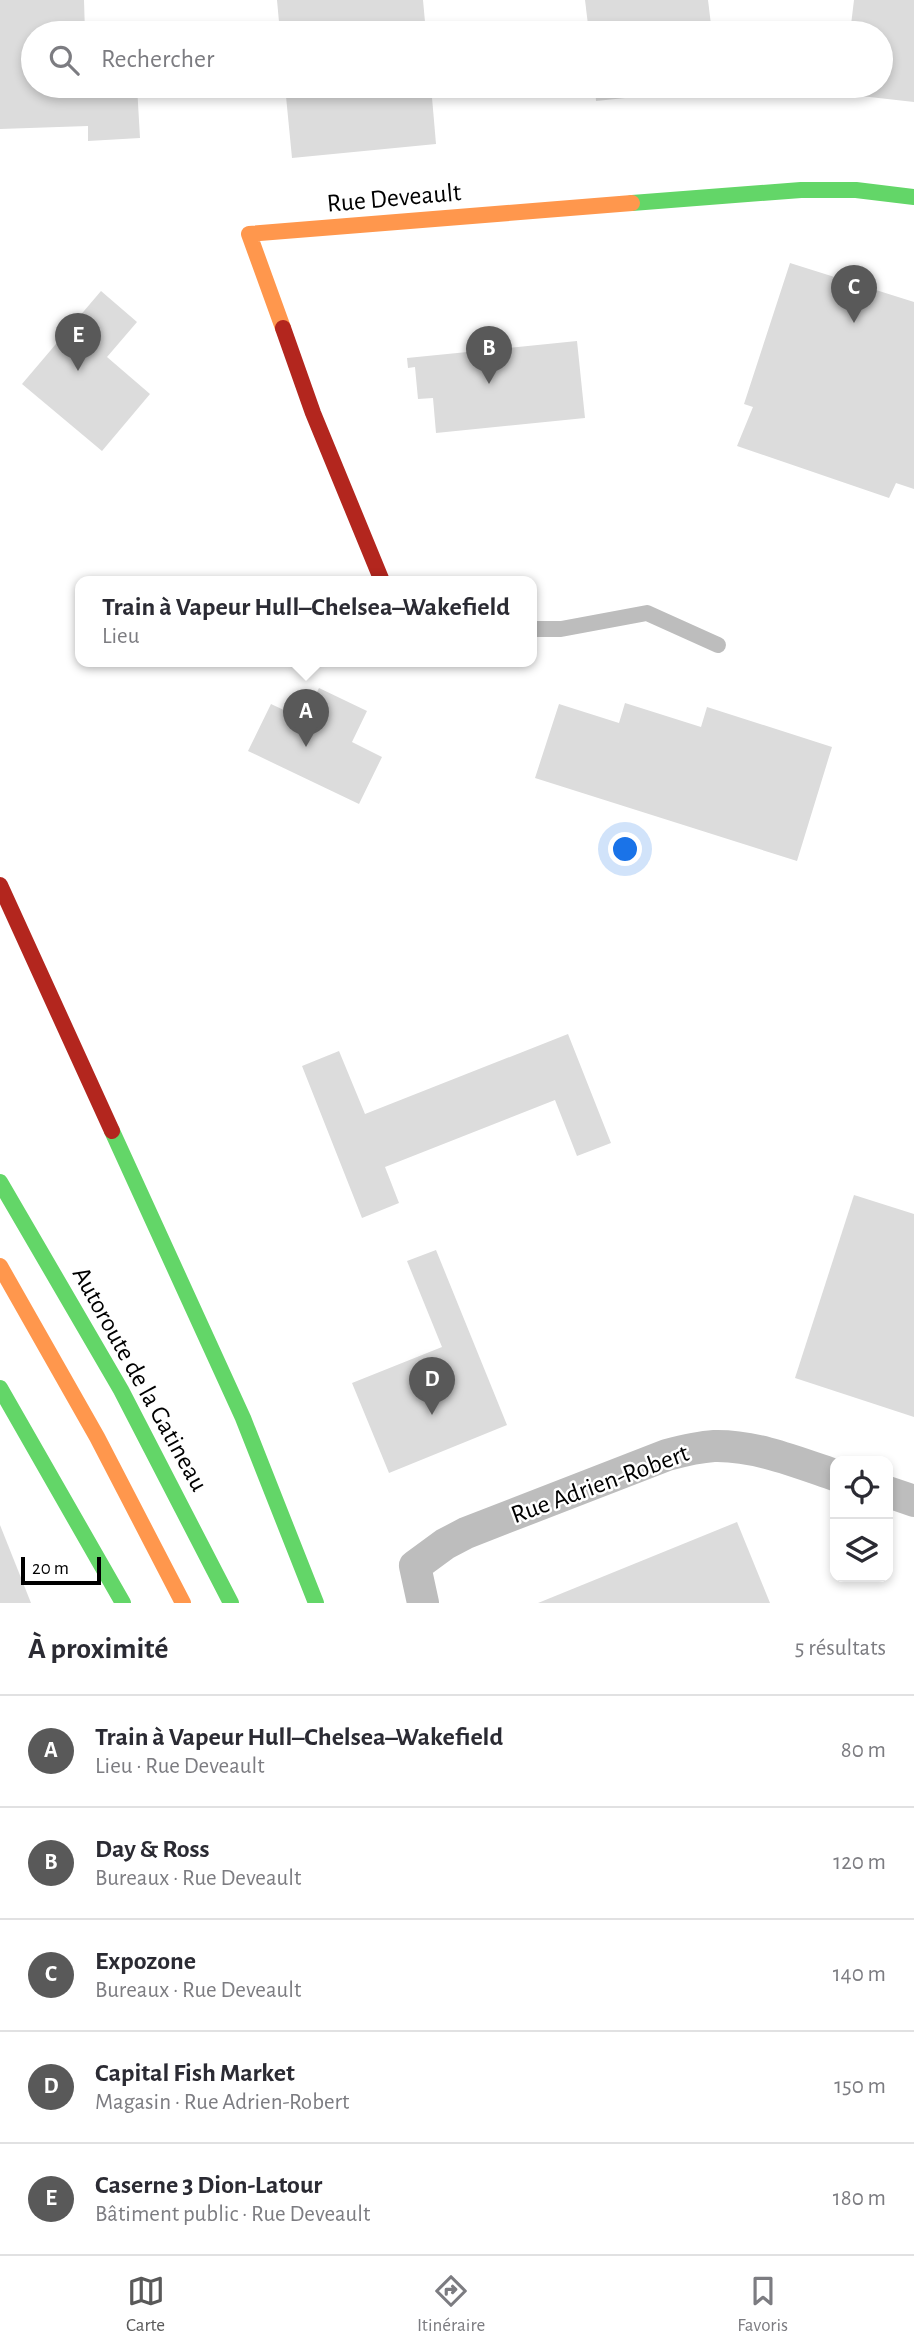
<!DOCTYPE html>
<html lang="fr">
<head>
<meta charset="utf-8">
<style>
	body { margin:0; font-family:"Alegreya Sans",sans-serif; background:#f7f7f7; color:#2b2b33 }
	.controls { position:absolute; right:21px; bottom:21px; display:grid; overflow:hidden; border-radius:14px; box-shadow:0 4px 10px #0003 }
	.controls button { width:63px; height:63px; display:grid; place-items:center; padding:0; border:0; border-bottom:2px solid #e1e1e2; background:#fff; color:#2b2b33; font:35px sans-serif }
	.scale { position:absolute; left:21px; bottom:18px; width:80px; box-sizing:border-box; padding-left:7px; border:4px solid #000; border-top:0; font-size:19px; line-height:24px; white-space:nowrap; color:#000; -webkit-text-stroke:5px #fff; paint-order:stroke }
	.you { position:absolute; left:626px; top:850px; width:24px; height:24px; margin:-18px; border:5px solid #fff; border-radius:50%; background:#1a73e8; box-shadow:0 0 0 10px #1a73e833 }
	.badge { display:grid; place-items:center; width:46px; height:46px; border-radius:50%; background:#595959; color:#fff; font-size:23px; font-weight:700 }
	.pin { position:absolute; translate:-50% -58px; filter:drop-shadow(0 2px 4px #0008) }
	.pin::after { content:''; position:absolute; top:37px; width:24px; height:21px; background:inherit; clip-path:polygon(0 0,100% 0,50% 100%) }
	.popup { position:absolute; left:75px; top:576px; width:462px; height:91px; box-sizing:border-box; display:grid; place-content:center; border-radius:14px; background:#fff; filter:drop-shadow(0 2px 5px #0005); font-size:23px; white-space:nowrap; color:#7c7c81 }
	.popup b { font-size:26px; color:#2b2b33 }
	.popup::after { content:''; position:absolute; left:50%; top:100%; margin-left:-14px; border:14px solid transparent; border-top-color:#fff }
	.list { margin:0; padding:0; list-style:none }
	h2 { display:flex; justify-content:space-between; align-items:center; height:91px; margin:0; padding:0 28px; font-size:30px }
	h2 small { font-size:23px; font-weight:400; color:#7c7c81 }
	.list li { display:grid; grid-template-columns:46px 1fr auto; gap:21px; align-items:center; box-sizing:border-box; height:112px; padding:0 28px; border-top:2px solid #e1e1e2 }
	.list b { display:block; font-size:26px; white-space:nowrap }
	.list p { margin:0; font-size:23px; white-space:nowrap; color:#7c7c81 }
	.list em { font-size:23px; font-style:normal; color:#7c7c81 }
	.icon { flex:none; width:38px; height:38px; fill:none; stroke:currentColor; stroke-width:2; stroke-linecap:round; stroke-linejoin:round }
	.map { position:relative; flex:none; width:914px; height:1603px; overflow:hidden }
	.search { position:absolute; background:#fff; box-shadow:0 4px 10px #0003; left:21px; right:21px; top:21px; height:77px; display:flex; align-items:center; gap:18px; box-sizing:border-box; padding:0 24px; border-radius:38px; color:#7c7c81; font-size:26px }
	.sheet { height:651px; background:#fff }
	nav { display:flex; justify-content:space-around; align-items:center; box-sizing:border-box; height:98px; border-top:2px solid #e1e1e2; background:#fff; font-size:19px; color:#7c7c81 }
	nav a { display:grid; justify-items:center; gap:4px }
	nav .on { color:#595959 }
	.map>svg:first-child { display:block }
	.building { fill:#dcdcdc }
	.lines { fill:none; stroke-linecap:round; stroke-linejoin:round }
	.lane { stroke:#bdbdbd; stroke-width:16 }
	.street { stroke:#bdbdbd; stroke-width:32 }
	.fast { stroke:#63d668; stroke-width:16 }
	.slow { stroke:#ff974d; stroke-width:16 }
	.jam { stroke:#b3261e; stroke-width:16 }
	.labels { text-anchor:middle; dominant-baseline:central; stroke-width:5; stroke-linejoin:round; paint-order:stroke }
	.street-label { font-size:26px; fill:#000; stroke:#fff }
</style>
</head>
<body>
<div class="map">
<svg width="914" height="1603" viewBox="0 0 914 1603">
	<rect width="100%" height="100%" fill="#fff"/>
	<g class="building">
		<path d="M 0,0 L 84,0 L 85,33 L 33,33 L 33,86 L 137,86 L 140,138 L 88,141 L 88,126 L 0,129 Z"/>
		<path d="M 277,0 L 423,0 L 426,33 L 280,33 Z"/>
		<path d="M 585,0 L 708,0 L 712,33 L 589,33 Z"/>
		<path d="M 854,0 L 914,0 L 914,102 L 843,94 L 844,86 L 881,86 L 881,33 L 850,33 Z"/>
		<path d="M 285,86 L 431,86 L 436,144 L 292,158 Z"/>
		<path d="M 595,86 L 722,86 L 722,88 L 596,101 Z"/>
		<path d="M 790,263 L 914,302 L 914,489 L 896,483 L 889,498 L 737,446 L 753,407 L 744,404 Z"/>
		<path d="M 101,291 L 137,322 L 107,357 L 150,394 L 102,451 L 22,384 Z"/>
		<path d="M 577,341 L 585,418 L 436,433 L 433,398 L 418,399 L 415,367 L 408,368 L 407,358 Z"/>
		<path d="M 319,688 L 367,711 L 352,742 L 382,757 L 359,804 L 248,751 L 271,704 L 303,719 Z"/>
		<path d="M 625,703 L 701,727 L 707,707 L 832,747 L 797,861 L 535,778 L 559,704 L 619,723 Z"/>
		<path d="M 568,1034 L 611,1143 L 577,1156 L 555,1100 L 385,1167 L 399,1203 L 362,1218 L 302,1066 L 339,1051 L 365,1114 Z"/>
		<path d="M 854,1195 L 914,1214 L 914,1417 L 795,1378 Z"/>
		<path d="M 436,1250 L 507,1425 L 389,1473 L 352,1383 L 442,1347 L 407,1261 Z"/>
		<path d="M 737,1522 L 770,1603 L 538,1603 Z"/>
		<path d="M 0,1525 L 31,1603 L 0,1603 Z"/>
	</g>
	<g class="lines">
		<path class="lane" d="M 532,629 L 561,629 L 647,613 L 718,645"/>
		<g class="street">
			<path d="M 888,1492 L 914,1501"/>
			<path d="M 423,1603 L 415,1566 L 445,1544 L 466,1533 L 667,1455 C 682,1451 698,1447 714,1446 C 755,1445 797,1462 835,1475"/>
		</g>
		<g class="fast">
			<path d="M 632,203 L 801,190 L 856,190 L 914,197"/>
			<path d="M 112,1131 L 243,1418 L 316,1603"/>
			<path d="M 0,1182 L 121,1390 L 231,1603"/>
			<path d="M 0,1388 L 123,1603"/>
		</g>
		<g class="slow">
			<path d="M 283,328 L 249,234 L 632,203"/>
			<path d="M 0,1266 L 97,1437 L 183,1603"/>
		</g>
		<g class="jam">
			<path d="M 283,328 L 313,413 L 382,581"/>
			<path d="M 0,885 L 112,1131"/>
		</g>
	</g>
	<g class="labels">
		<g class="street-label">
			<text transform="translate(394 198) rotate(-5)">Rue Deveault</text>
			<text transform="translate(140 1379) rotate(61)">Autoroute de la Gatineau</text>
			<text transform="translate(600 1484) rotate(-20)">Rue Adrien-Robert</text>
		</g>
	</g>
</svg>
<div class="controls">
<button><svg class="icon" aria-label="locate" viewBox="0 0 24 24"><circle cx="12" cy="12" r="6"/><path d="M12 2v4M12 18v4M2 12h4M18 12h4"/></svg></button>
<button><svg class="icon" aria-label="layers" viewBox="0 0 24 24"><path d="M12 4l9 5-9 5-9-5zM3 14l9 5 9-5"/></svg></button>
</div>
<div class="scale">20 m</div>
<div class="you"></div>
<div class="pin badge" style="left:306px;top:747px">A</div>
<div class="popup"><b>Train à Vapeur Hull–Chelsea–Wakefield</b>Lieu</div>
<div class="pin badge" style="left:489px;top:384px">B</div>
<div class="pin badge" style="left:854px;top:323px">C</div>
<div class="pin badge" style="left:432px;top:1415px">D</div>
<div class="pin badge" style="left:78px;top:371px">E</div>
<div class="search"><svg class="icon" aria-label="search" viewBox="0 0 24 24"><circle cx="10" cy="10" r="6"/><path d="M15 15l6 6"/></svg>Rechercher</div>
</div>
<section class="sheet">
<h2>À proximité<small>5 résultats</small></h2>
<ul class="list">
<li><span class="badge">A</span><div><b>Train à Vapeur Hull–Chelsea–Wakefield</b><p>Lieu · Rue Deveault</p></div><em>80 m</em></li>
<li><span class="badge">B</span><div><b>Day &amp; Ross</b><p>Bureaux · Rue Deveault</p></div><em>120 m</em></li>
<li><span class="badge">C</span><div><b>Expozone</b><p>Bureaux · Rue Deveault</p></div><em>140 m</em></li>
<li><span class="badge">D</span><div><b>Capital Fish Market</b><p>Magasin · Rue Adrien-Robert</p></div><em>150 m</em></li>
<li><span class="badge">E</span><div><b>Caserne 3 Dion-Latour</b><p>Bâtiment public · Rue Deveault</p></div><em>180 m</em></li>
</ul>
</section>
<nav>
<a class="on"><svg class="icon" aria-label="map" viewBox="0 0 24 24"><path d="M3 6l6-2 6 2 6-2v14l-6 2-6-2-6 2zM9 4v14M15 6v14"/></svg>Carte</a>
<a><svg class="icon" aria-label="directions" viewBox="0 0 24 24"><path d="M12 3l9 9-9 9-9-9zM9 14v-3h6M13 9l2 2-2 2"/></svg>Itinéraire</a>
<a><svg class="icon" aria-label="saved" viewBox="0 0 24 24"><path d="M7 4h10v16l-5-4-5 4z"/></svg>Favoris</a>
</nav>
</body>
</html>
